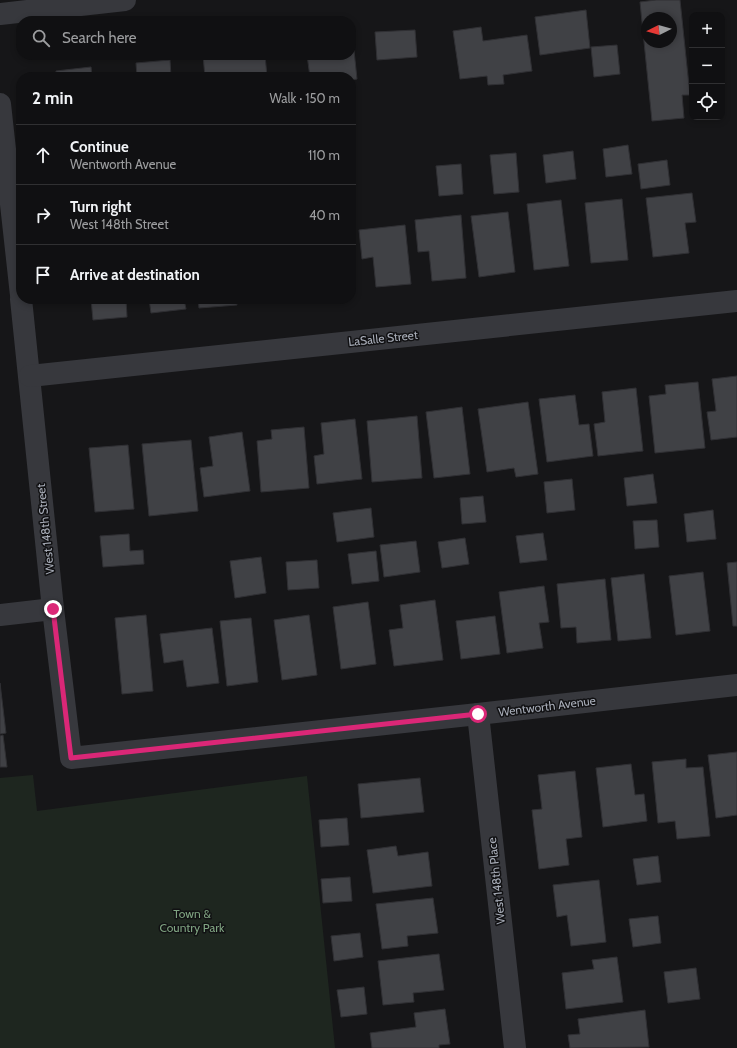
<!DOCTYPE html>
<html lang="en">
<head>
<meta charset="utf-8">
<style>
	body { margin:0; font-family:Cabin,sans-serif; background:#19191b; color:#f1f3f6 }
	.controls { position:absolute; right:12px; top:12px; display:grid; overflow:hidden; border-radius:8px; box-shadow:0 2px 6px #0003 }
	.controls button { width:36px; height:36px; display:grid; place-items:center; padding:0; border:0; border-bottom:1px solid #303032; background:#101012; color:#f1f3f6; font:20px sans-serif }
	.compass { position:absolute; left:641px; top:12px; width:36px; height:36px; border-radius:50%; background:#101012; box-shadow:0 2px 6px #0003; rotate:264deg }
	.stop { position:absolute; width:12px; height:12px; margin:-9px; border:3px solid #db2777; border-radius:50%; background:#fff }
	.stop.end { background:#db2777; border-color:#fff; box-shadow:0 1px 4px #0008 }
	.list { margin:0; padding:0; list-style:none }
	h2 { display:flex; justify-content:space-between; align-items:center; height:52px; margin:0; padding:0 16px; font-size:17px }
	h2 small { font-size:13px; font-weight:400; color:#9c9d9f }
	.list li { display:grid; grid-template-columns:26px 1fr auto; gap:12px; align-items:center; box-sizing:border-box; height:60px; padding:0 16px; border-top:1px solid #303032 }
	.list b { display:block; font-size:15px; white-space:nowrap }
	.list p { margin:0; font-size:13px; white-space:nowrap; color:#9c9d9f }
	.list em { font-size:13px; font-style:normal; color:#9c9d9f }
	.icon { flex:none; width:22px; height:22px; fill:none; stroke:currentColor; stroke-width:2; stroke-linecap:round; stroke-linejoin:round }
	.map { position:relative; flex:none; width:737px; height:1048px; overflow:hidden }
	.search { position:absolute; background:#101012; box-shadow:0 2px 6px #0003; left:16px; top:16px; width:340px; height:44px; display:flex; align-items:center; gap:10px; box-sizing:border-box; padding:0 14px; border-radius:16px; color:#9c9d9f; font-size:15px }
	.panel { position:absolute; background:#101012; box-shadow:0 2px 6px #0003; left:16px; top:72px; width:340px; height:232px; border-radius:16px }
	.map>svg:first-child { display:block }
	.green { fill:#1e261f }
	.building { fill:#404145; stroke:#303034; fill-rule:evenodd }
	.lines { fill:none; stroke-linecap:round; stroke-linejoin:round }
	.street { stroke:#37383d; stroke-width:22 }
	.route { stroke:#db2777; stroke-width:5 }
	.labels { text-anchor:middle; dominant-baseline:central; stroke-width:3; stroke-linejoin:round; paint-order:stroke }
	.street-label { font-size:12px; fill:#a8adb8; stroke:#111113 }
	.park-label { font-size:12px; fill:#7fa381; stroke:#111113 }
</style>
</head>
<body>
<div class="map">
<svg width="737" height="1048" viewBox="0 0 737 1048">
	<rect width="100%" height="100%" fill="#161618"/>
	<path class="green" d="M 33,775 L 37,811 L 307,776 L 335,1048 L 0,1048 L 0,778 Z"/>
	<g class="building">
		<path d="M 656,0 L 680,0 L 690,95 L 682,95 L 684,118 L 652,121 L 640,2 ZM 647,18 L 671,18 L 671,42 L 647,42 Z"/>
		<path d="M 586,10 L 590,48 L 540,55 L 535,17 Z"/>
		<path d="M 481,27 L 483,41 L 527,35 L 532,71 L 503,75 L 504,84 L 488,85 L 487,76 L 460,79 L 453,31 Z"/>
		<path d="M 415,30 L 417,57 L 377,60 L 375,32 Z"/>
		<path d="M 351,41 L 353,41 L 357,79 L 351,80 L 351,77 L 310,77 L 307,55 L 351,55 Z"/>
		<path d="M 617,45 L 620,74 L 594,77 L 591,47 Z"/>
		<path d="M 203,55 L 265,55 L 267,77 L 205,77 Z"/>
		<path d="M 170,60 L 171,77 L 137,77 L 136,63 Z"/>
		<path d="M 91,67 L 92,77 L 56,77 L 56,71 Z"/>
		<path d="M 628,145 L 632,174 L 606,177 L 603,149 Z"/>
		<path d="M 573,151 L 576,179 L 546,183 L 543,155 Z"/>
		<path d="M 516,153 L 519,192 L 494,194 L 490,155 Z"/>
		<path d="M 667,160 L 670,185 L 641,189 L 638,164 Z"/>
		<path d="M 461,164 L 463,194 L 439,196 L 436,166 Z"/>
		<path d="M 692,193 L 696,222 L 685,223 L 689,253 L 653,257 L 646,198 Z"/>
		<path d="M 622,199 L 628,260 L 591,263 L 585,203 Z"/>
		<path d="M 561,200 L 569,266 L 534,270 L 527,204 Z"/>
		<path d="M 508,212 L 515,272 L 479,277 L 471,216 Z"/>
		<path d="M 461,215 L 466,278 L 432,281 L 429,251 L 418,252 L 415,220 Z"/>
		<path d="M 405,225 L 411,284 L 376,287 L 373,257 L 362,259 L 359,230 Z"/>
		<path d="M 91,299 L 126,299 L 127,317 L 93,320 Z"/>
		<path d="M 149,299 L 184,299 L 186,309 L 151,313 Z"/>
		<path d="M 198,299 L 236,299 L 237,305 L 199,308 Z"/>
		<path d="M 737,376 L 737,437 L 711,440 L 707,412 L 716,411 L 712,379 Z"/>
		<path d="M 698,382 L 705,448 L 655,453 L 649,396 L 666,394 L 665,385 Z"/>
		<path d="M 636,388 L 643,451 L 598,456 L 594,424 L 605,422 L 602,392 Z"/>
		<path d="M 575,395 L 579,425 L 589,424 L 593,456 L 547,462 L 539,399 Z"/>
		<path d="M 528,402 L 538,474 L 516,477 L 514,468 L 487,472 L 478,409 Z"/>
		<path d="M 462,407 L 470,474 L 434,478 L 426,412 Z"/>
		<path d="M 417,416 L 422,478 L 372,482 L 367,421 Z"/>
		<path d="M 355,419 L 362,479 L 317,484 L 314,456 L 324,454 L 321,423 Z"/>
		<path d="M 304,427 L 309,488 L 261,492 L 257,441 L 272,439 L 271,430 Z"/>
		<path d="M 242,432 L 250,491 L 204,497 L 200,468 L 213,466 L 209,437 Z"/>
		<path d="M 191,440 L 198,511 L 149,516 L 142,444 Z"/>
		<path d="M 128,445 L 134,509 L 95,512 L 89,448 Z"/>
		<path d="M 653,474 L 657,503 L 627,506 L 624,478 Z"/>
		<path d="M 572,479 L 575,510 L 547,513 L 544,482 Z"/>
		<path d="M 483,496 L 486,522 L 462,524 L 460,498 Z"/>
		<path d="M 371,508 L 374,537 L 337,542 L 333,513 Z"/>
		<path d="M 713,510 L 716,539 L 687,542 L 684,514 Z"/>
		<path d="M 657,520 L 659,547 L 635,549 L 633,521 Z"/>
		<path d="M 543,533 L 547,560 L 520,563 L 516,536 Z"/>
		<path d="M 129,534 L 130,551 L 143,550 L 144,564 L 103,567 L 100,536 Z"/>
		<path d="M 465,538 L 469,564 L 442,568 L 438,542 Z"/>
		<path d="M 416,541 L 420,572 L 384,577 L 380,545 Z"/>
		<path d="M 376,551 L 379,581 L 352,584 L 348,554 Z"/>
		<path d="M 261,557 L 266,593 L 235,598 L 230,561 Z"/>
		<path d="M 317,560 L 319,588 L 288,590 L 286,562 Z"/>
		<path d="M 737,562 L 737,626 L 733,626 L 727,563 Z"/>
		<path d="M 703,572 L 710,631 L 676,635 L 669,576 Z"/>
		<path d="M 644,574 L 651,638 L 618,641 L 611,578 Z"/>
		<path d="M 605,579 L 611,640 L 577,643 L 576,627 L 561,628 L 557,584 Z"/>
		<path d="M 544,586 L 549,622 L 539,623 L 543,648 L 507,653 L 499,592 Z"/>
		<path d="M 435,600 L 443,660 L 394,666 L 389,630 L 403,628 L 400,605 Z"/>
		<path d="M 368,602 L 376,664 L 341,669 L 333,607 Z"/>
		<path d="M 146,615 L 153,691 L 122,694 L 115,618 Z"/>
		<path d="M 309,615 L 317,675 L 282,680 L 274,620 Z"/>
		<path d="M 495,616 L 500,654 L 461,659 L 456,621 Z"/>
		<path d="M 251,618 L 258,682 L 227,686 L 220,621 Z"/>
		<path d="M 212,628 L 219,683 L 187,687 L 183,660 L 164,663 L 160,634 Z"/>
		<path d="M 0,683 L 6,733 L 0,734 Z"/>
		<path d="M 3,735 L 7,767 L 0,767 L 0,736 Z"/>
		<path d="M 737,752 L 737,815 L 716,818 L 708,755 Z"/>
		<path d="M 686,759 L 686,768 L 703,767 L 710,836 L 677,839 L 675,821 L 658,823 L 652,762 Z"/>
		<path d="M 631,764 L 635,795 L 644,794 L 647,821 L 603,827 L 596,768 Z"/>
		<path d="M 575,771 L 582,837 L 566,839 L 569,865 L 539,869 L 532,810 L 542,809 L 538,775 Z"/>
		<path d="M 420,778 L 424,812 L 361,818 L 358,784 Z"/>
		<path d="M 347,818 L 349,845 L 321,847 L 319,820 Z"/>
		<path d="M 396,846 L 398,856 L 428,852 L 432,886 L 373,893 L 367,850 Z"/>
		<path d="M 658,856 L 661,882 L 637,885 L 633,859 Z"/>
		<path d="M 350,877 L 352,901 L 323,903 L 321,879 Z"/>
		<path d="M 599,880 L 606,942 L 571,946 L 567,915 L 557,917 L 553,885 Z"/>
		<path d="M 433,898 L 438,933 L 407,936 L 408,946 L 382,949 L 376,904 Z"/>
		<path d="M 658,916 L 661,943 L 633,947 L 629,919 Z"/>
		<path d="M 360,933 L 363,957 L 334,961 L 331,936 Z"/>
		<path d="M 439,954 L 444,990 L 413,993 L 414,1002 L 383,1005 L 378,961 Z"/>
		<path d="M 617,957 L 623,1002 L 566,1009 L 562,973 L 594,969 L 592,960 Z"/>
		<path d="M 696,968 L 700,999 L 668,1003 L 664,972 Z"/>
		<path d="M 364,987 L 367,1014 L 341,1017 L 337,990 Z"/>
		<path d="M 445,1009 L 450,1044 L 439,1045 L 439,1048 L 372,1048 L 370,1033 L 416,1027 L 414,1013 Z"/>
		<path d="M 645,1010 L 649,1047 L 570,1048 L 568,1035 L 580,1034 L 578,1019 Z"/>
	</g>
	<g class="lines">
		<g class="street">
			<path d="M 0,14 L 125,0"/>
			<path d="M 0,104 L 21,295"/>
			<path d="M 21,299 L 53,609 L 71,758 L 478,714 L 737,685"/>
			<path d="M 30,376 L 737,301"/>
			<path d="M 0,615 L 53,609"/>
			<path d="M 478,714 L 515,1048"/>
		</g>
	</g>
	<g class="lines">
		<path class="route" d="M 53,609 L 71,758 L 478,714"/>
	</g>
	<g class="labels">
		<g class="street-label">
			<text transform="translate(383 338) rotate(-6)">LaSalle Street</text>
			<text transform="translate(45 529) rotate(-96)">West 148th Street</text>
			<text transform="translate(547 706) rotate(-7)">Wentworth Avenue</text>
			<text transform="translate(496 881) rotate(-96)">West 148th Place</text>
		</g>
		<g class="park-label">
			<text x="192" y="913">Town &amp;<tspan x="192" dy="14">Country Park</tspan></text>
		</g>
	</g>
</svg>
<div class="controls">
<button>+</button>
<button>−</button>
<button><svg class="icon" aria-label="locate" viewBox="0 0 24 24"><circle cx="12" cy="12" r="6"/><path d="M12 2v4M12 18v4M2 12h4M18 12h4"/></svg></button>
</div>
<svg class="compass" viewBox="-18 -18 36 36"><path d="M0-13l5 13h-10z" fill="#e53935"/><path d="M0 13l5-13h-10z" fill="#9c9d9f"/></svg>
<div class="stop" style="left:478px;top:714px"></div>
<div class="stop end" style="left:53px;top:609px"></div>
<div class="search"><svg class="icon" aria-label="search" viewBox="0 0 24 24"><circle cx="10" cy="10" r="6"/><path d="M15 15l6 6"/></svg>Search here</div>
<section class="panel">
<h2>2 min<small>Walk · 150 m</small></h2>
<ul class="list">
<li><svg class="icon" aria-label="ahead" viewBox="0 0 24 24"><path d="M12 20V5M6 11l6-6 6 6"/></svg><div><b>Continue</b><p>Wentworth Avenue</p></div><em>110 m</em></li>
<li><svg class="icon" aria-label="right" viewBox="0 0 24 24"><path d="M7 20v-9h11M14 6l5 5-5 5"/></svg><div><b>Turn right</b><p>West 148th Street</p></div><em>40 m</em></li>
<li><svg class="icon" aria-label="arrive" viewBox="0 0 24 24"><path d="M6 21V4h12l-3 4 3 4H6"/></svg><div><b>Arrive at destination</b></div></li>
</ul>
</section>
</div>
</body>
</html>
